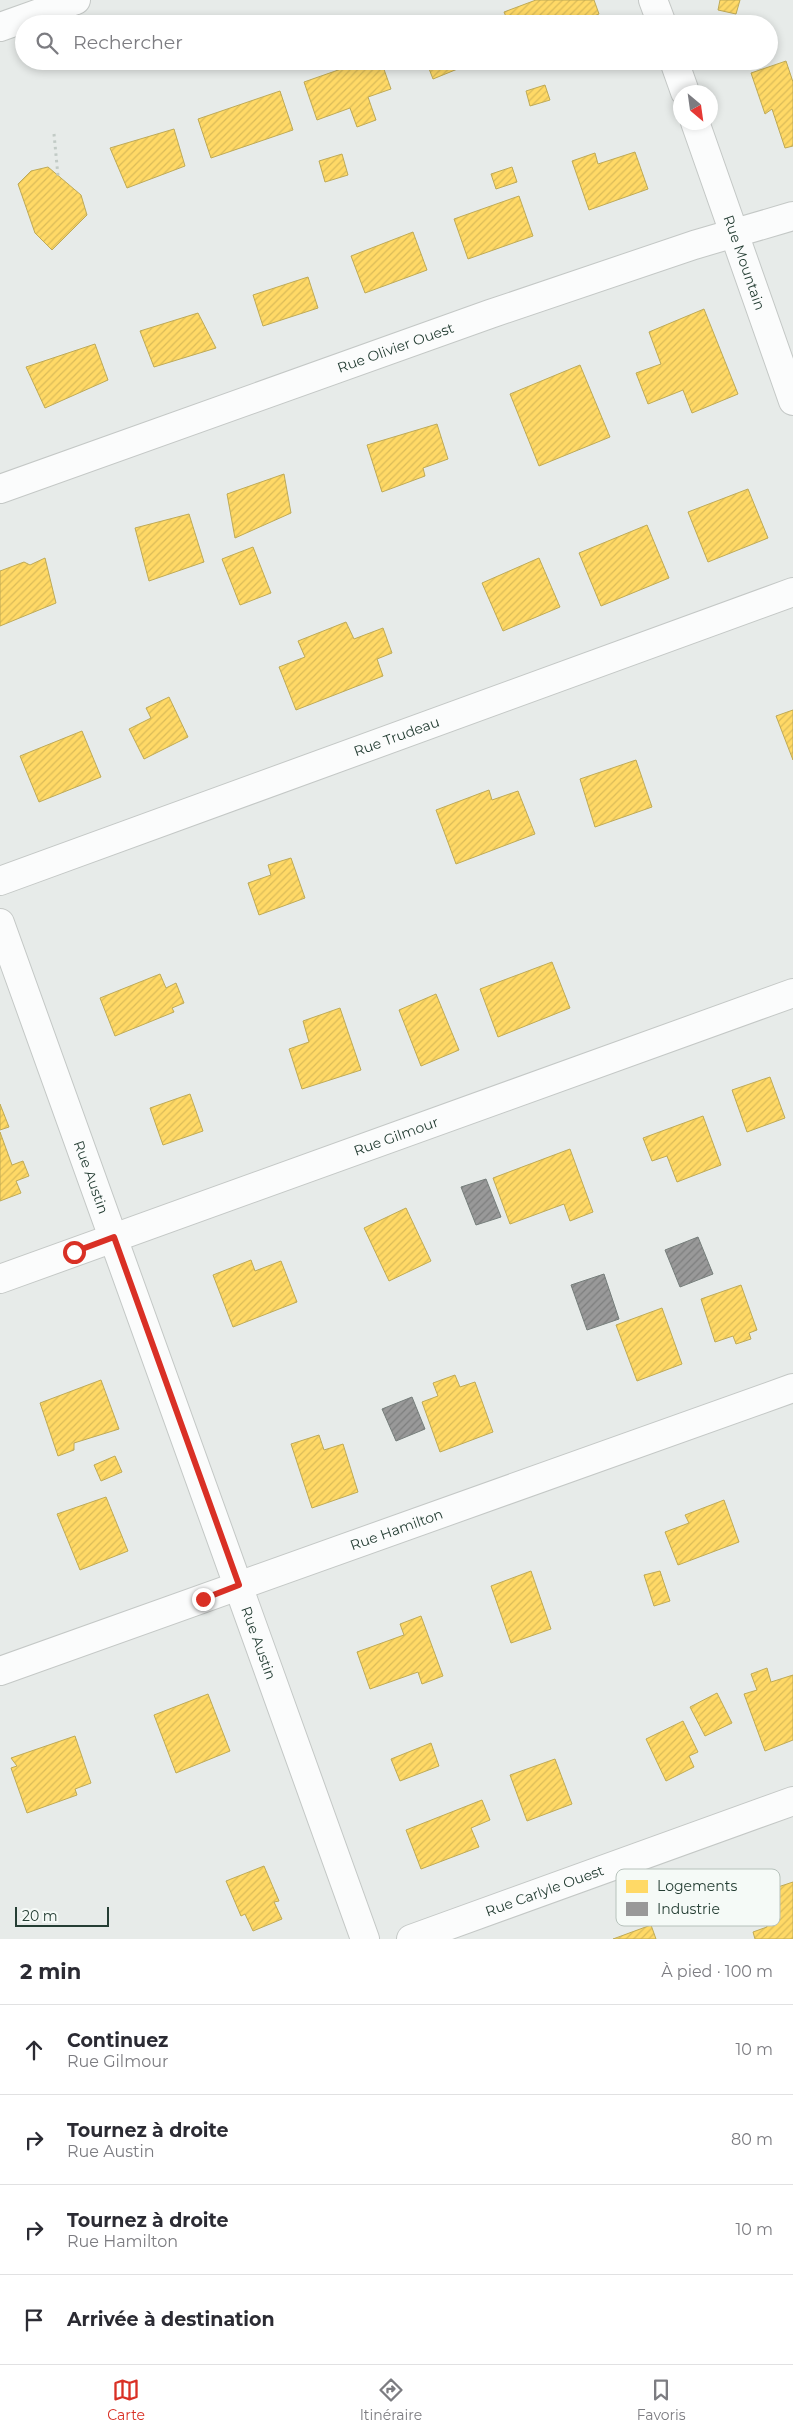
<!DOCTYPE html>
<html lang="fr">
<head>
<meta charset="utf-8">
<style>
	body { margin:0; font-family:Montserrat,sans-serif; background:#f2f2f3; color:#2b2b33 }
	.compass { position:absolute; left:673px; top:85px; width:45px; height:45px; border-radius:50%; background:#fff; box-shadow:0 2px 8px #0003; rotate:151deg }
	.scale { position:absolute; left:15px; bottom:12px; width:94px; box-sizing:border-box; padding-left:5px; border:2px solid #253e34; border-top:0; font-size:14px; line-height:18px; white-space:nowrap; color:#253e34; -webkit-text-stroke:4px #f5faf7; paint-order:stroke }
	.stop { position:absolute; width:15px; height:15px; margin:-11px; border:4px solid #d93025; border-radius:50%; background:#fff }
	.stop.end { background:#d93025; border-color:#fff; box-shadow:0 1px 5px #0008 }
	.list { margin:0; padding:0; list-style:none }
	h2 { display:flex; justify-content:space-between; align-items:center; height:65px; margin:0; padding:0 20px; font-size:21px }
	h2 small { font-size:16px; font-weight:400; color:#7c7c81 }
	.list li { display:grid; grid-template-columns:32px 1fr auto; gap:15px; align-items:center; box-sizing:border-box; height:90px; padding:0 20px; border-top:1px solid #e1e1e2 }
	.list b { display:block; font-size:19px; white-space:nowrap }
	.list p { margin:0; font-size:16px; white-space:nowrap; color:#7c7c81 }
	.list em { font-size:16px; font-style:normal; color:#7c7c81 }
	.icon { flex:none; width:28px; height:28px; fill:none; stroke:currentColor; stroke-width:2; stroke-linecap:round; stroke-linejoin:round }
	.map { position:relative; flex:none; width:793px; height:1939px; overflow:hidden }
	.search { position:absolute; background:#fff; box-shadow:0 2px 8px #0003; left:15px; right:15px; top:15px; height:55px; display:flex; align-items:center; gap:12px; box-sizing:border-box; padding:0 18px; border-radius:28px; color:#7c7c81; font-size:19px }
	.sheet { height:425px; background:#fff }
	nav { display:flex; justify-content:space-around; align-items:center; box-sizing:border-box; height:70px; border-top:1px solid #e1e1e2; background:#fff; font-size:14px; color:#7c7c81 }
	nav a { display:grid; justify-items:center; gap:2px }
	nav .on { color:#d93025 }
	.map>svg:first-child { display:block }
	.homes { fill:url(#homes-hatch); stroke:#beaa57 }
	.industry { fill:url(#industry-hatch); stroke:#767e7b }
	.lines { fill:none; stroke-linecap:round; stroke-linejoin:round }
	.street-casing { stroke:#c4c8c6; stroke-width:30 }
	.path { stroke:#c2cbc6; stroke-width:3; stroke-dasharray:2.5 4; stroke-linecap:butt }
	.street { stroke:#fbfcfc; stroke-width:28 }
	.route { stroke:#d93025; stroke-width:6 }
	.labels { text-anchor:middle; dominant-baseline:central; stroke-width:5; stroke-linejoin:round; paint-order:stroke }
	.street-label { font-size:14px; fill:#253e34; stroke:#f5faf7 }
	.key { fill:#f5faf7; stroke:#b7c2bc; stroke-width:1 }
	.key-label { font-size:14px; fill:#253e34 }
</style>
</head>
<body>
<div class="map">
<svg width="793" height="1939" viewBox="0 0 793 1939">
	<defs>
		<pattern id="homes-hatch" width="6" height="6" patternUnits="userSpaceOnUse" patternTransform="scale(1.25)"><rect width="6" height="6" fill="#ffd966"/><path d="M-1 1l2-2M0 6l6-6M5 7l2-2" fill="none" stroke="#dabb59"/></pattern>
		<pattern id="industry-hatch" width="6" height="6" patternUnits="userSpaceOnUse" patternTransform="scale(1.25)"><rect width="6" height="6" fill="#999"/><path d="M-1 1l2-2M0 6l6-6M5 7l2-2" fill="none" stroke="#7d7e7e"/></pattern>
	</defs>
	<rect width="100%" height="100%" fill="#e7ebe9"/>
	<g class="homes">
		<path d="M 536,0 L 594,0 L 599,14 L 574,24 L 509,24 L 504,12 Z"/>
		<path d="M 720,0 L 740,0 L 736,14 L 718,10 Z"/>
		<path d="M 364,61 L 381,61 L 391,89 L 368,97 L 376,120 L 357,127 L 350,108 L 317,120 L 304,82 Z"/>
		<path d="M 426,61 L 477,61 L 433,79 Z"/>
		<path d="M 786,61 L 793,82 L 793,146 L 785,148 L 772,109 L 765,114 L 751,73 Z"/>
		<path d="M 545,85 L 550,100 L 530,106 L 526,91 Z"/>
		<path d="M 280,91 L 293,130 L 211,158 L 198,119 Z"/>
		<path d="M 174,129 L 185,166 L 127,188 L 110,148 Z"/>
		<path d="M 635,152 L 648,189 L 589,210 L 572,161 L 595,153 L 598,164 Z"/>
		<path d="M 342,154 L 348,175 L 325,182 L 319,161 Z"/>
		<path d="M 48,167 L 81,195 L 87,215 L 52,250 L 35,233 L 18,184 L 31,171 Z"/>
		<path d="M 512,167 L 517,182 L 496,189 L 491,174 Z"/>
		<path d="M 519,196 L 533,236 L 468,259 L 454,219 Z"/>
		<path d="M 413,232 L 427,270 L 365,293 L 351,256 Z"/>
		<path d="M 308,277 L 318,308 L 263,326 L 253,295 Z"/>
		<path d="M 704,309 L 738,394 L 692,413 L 683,390 L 648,404 L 636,373 L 661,364 L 649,332 Z"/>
		<path d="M 198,313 L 216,348 L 154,367 L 140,331 Z"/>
		<path d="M 95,344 L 108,380 L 45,408 L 26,367 Z"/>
		<path d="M 580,365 L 610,437 L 539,466 L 510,394 Z"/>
		<path d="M 437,424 L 448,459 L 423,468 L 425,476 L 382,492 L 367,445 Z"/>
		<path d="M 284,474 L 291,513 L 235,538 L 227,494 Z"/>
		<path d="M 748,489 L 768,538 L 708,562 L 688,512 Z"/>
		<path d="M 189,514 L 204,562 L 149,581 L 135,528 Z"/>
		<path d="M 647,525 L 669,578 L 601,606 L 579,553 Z"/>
		<path d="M 253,547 L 271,593 L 240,605 L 222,559 Z"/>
		<path d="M 45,558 L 56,603 L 0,626 L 0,571 L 24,562 L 30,565 Z"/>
		<path d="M 539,558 L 560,607 L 503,631 L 482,583 Z"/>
		<path d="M 346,622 L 354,639 L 383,628 L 392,653 L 377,659 L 383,676 L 296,710 L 279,667 L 305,657 L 298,641 Z"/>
		<path d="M 169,697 L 188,737 L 144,759 L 129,729 L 151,718 L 146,708 Z"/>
		<path d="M 793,710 L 793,760 L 776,716 Z"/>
		<path d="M 82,731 L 101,777 L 39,802 L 20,756 Z"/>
		<path d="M 636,760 L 652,807 L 595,827 L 580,779 Z"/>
		<path d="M 489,790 L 492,800 L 518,791 L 535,834 L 456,864 L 436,810 Z"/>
		<path d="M 291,858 L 305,898 L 259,915 L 248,883 L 271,875 L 268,865 Z"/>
		<path d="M 552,962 L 570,1008 L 498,1037 L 480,989 Z"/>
		<path d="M 160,974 L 166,988 L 176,983 L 184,1003 L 172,1008 L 174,1012 L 115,1036 L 100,998 Z"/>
		<path d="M 436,994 L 459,1050 L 421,1066 L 399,1010 Z"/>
		<path d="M 340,1008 L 361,1070 L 302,1089 L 289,1049 L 309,1042 L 303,1021 Z"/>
		<path d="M 770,1077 L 785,1118 L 747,1132 L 732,1090 Z"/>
		<path d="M 190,1094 L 203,1131 L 163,1145 L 150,1108 Z"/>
		<path d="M 0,1104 L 9,1127 L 0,1130 Z"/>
		<path d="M 703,1116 L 721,1165 L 677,1182 L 667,1156 L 652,1161 L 643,1138 Z"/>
		<path d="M 0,1132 L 12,1165 L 23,1161 L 29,1176 L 16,1181 L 21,1193 L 0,1201 Z"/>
		<path d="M 570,1149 L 593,1212 L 570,1221 L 564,1204 L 510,1224 L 493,1178 Z"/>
		<path d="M 406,1208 L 431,1261 L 389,1281 L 364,1228 Z"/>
		<path d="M 251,1260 L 255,1271 L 281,1261 L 297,1302 L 233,1327 L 213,1275 Z"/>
		<path d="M 741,1285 L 757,1330 L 749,1333 L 751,1339 L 736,1344 L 733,1336 L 715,1342 L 701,1299 Z"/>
		<path d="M 662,1308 L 682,1364 L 637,1381 L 616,1325 Z"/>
		<path d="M 455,1375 L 460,1387 L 475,1382 L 493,1432 L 440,1452 L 422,1402 L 438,1396 L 433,1383 Z"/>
		<path d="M 101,1380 L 119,1429 L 74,1443 L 74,1450 L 58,1456 L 40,1403 Z"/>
		<path d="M 319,1435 L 324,1450 L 343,1444 L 358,1492 L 312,1508 L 291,1444 Z"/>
		<path d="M 115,1456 L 122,1472 L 101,1481 L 94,1465 Z"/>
		<path d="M 106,1497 L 128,1551 L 80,1570 L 57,1514 Z"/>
		<path d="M 724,1500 L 739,1542 L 678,1565 L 665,1532 L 689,1523 L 685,1515 Z"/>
		<path d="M 531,1571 L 551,1629 L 511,1643 L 491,1586 Z"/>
		<path d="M 660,1571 L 670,1601 L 654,1606 L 644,1575 Z"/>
		<path d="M 421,1616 L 443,1676 L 422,1684 L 418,1672 L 370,1689 L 357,1652 L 404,1635 L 400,1624 Z"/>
		<path d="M 767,1668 L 771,1682 L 793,1675 L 793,1740 L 765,1751 L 744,1694 L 757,1690 L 751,1674 Z"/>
		<path d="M 717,1693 L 732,1723 L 705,1736 L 690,1707 Z"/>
		<path d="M 208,1694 L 230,1751 L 176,1773 L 154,1715 Z"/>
		<path d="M 683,1721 L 698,1752 L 689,1756 L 694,1767 L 666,1781 L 646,1739 Z"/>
		<path d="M 75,1736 L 91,1783 L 75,1789 L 77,1795 L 27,1813 L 11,1768 L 17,1766 L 11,1758 Z"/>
		<path d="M 431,1743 L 439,1766 L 400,1781 L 391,1759 Z"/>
		<path d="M 555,1759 L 572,1804 L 527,1821 L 510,1775 Z"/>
		<path d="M 482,1800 L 490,1820 L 471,1828 L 479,1847 L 421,1869 L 406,1830 Z"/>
		<path d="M 264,1866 L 279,1901 L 274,1902 L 282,1919 L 253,1931 L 245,1914 L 241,1916 L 226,1881 Z"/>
		<path d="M 793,1882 L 793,1939 L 755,1939 L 753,1932 L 767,1927 L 759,1903 L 778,1897 L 775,1888 Z"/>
		<path d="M 651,1925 L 656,1939 L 613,1939 Z"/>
	</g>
	<g class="industry">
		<path d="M 486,1179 L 501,1217 L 476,1225 L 461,1187 Z"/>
		<path d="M 698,1237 L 713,1274 L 680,1287 L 665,1250 Z"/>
		<path d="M 604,1274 L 619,1319 L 587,1330 L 571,1285 Z"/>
		<path d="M 412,1397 L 425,1429 L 396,1441 L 382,1409 Z"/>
	</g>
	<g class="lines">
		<g class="street-casing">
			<g id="street">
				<path d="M 653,0 L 662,24"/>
				<path d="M 0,27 L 76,0"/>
				<path d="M 674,61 L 685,92"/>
				<path id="s1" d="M 695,122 L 793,401"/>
				<path id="s2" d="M 0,489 L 490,314 L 694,245 L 793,216"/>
				<path id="s3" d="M 0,881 L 793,592"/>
				<path id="s4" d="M 0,923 L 365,1939"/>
				<path id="s5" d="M 0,1279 L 793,993"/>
				<path id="s6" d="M 0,1671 L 793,1388"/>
				<path id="s7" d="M 411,1939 L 793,1801"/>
			</g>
		</g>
		<path class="path" d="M 54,134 L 58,176"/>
		<use href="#street" class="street"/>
	</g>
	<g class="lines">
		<path class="route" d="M 74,1252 L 114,1237 L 239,1585 L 203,1599"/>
	</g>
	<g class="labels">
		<g class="street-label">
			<text stroke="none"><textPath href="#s1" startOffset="149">Rue Mountain</textPath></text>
			<text stroke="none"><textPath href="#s2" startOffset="420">Rue Olivier Ouest</textPath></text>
			<text stroke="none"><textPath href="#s3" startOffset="422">Rue Trudeau</textPath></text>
			<text stroke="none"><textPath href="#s5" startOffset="421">Rue Gilmour</textPath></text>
			<text stroke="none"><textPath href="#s4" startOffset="270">Rue Austin</textPath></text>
			<text stroke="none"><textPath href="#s6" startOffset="421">Rue Hamilton</textPath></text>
			<text stroke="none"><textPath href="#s4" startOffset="765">Rue Austin</textPath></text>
			<text stroke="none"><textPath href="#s7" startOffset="142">Rue Carlyle Ouest</textPath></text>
		</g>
	</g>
	<rect x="616" y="1869" width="164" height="57" rx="8" class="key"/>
	<rect x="626" y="1880" width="22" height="13" fill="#ffd966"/>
	<rect x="626" y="1902" width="22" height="14" fill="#999"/>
	<g class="key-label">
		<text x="657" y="1891">Logements</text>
		<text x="657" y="1914">Industrie</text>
	</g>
</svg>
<svg class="compass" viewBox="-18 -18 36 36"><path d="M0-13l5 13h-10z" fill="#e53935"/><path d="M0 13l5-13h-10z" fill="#7c7c81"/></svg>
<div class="scale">20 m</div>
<div class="stop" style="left:74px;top:1252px"></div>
<div class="stop end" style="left:203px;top:1599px"></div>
<div class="search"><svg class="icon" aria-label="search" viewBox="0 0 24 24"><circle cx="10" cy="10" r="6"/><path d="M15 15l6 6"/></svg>Rechercher</div>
</div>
<section class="sheet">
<h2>2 min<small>À pied · 100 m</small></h2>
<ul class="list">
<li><svg class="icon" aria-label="ahead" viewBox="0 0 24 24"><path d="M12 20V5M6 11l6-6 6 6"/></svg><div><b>Continuez</b><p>Rue Gilmour</p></div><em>10 m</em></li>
<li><svg class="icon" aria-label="right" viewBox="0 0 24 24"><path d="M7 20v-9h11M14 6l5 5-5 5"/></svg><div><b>Tournez à droite</b><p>Rue Austin</p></div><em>80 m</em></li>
<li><svg class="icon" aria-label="right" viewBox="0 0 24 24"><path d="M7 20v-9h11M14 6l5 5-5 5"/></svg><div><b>Tournez à droite</b><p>Rue Hamilton</p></div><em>10 m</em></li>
<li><svg class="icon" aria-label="arrive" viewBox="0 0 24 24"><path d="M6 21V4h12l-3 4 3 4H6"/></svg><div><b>Arrivée à destination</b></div></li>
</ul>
</section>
<nav>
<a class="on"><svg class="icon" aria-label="map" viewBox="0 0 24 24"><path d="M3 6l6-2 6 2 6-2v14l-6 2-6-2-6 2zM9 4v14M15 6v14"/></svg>Carte</a>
<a><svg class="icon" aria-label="directions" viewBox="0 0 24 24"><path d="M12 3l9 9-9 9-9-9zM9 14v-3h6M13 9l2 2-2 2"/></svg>Itinéraire</a>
<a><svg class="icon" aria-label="saved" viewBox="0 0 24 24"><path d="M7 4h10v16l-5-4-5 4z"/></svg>Favoris</a>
</nav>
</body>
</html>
